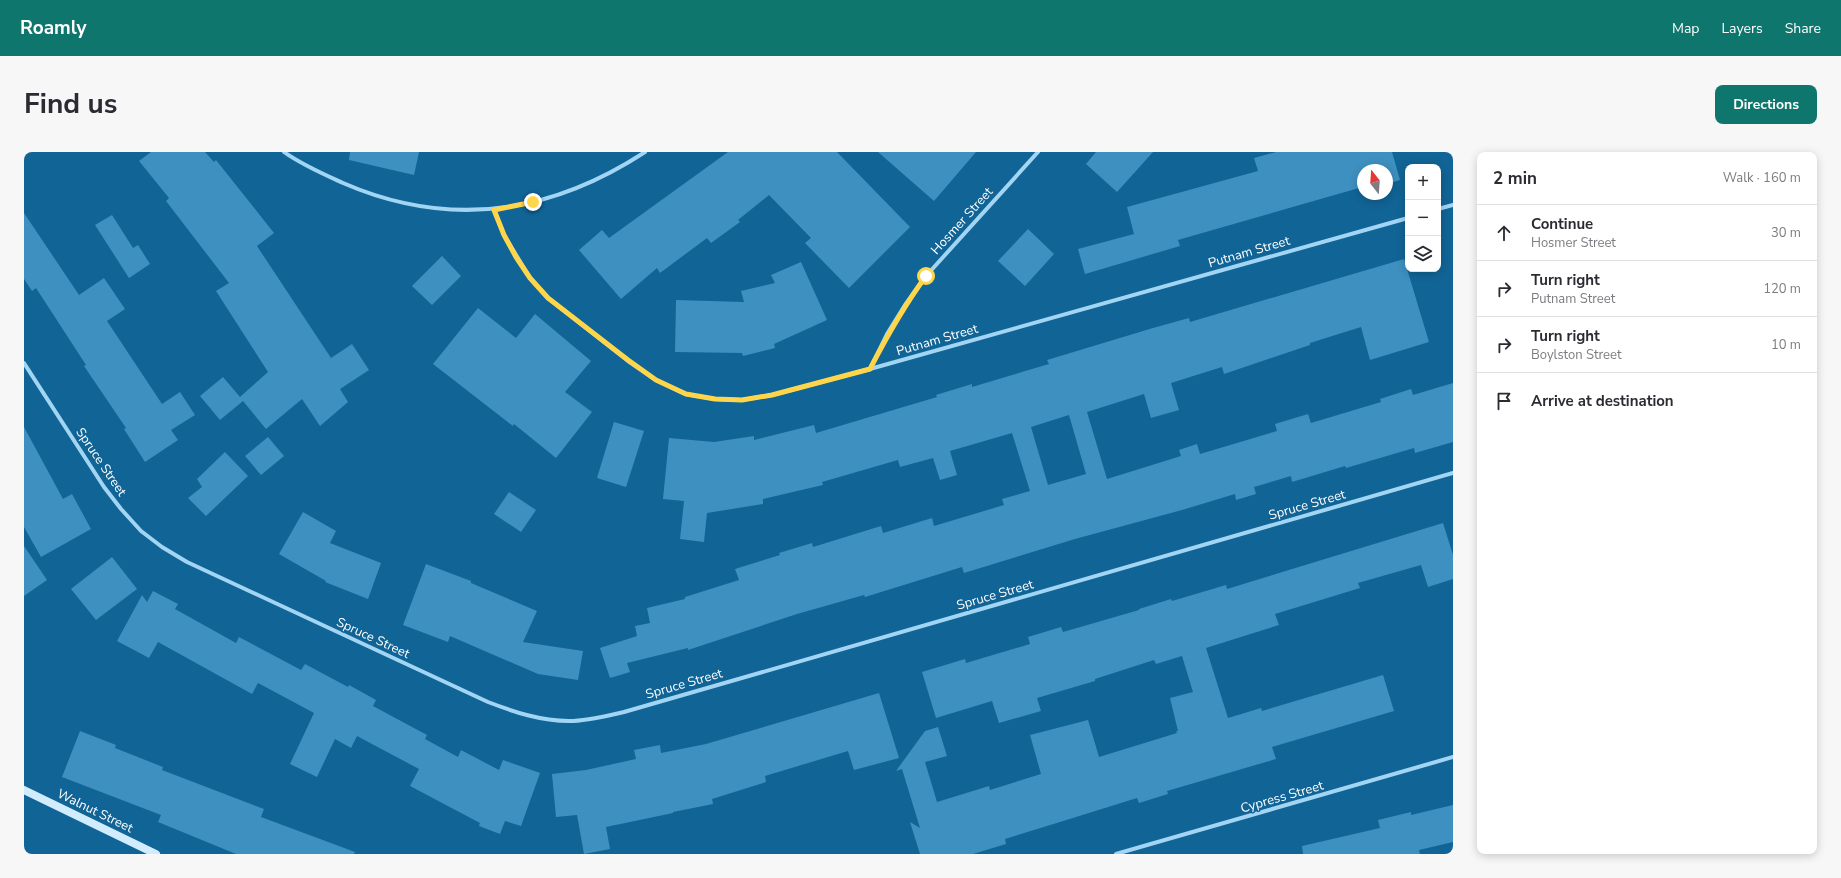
<!DOCTYPE html>
<html lang="en">
<head>
<meta charset="utf-8">
<style>
	body { margin:0; font-family:"Nunito Sans",sans-serif; background:#f7f7f7; color:#2b2b33 }
	.controls { position:absolute; right:12px; top:12px; display:grid; overflow:hidden; border-radius:8px; box-shadow:0 2px 10px #0003 }
	.controls button { width:36px; height:36px; display:grid; place-items:center; padding:0; border:0; border-bottom:1px solid #e1e1e2; background:#fff; color:#2b2b33; font:20px sans-serif }
	.compass { position:absolute; left:1333px; top:12px; width:36px; height:36px; border-radius:50%; background:#fff; box-shadow:0 2px 10px #0003; rotate:343deg }
	.stop { position:absolute; width:12px; height:12px; margin:-9px; border:3px solid #ffd54a; border-radius:50%; background:#fff }
	.stop.end { background:#ffd54a; border-color:#fff; box-shadow:0 1px 4px #0008 }
	.list { margin:0; padding:0; list-style:none }
	h2 { display:flex; justify-content:space-between; align-items:center; height:52px; margin:0; padding:0 16px; font-size:17px }
	h2 small { font-size:13px; font-weight:400; color:#7c7c81 }
	.list li { display:grid; grid-template-columns:26px 1fr auto; gap:12px; align-items:center; box-sizing:border-box; height:56px; padding:0 16px; border-top:1px solid #e1e1e2 }
	.list b { display:block; font-size:15px; white-space:nowrap }
	.list p { margin:0; font-size:13px; white-space:nowrap; color:#7c7c81 }
	.list em { font-size:13px; font-style:normal; color:#7c7c81 }
	.icon { flex:none; width:22px; height:22px; fill:none; stroke:currentColor; stroke-width:2; stroke-linecap:round; stroke-linejoin:round }
	.map { position:relative; flex:none; width:1429px; height:702px; overflow:hidden; border-radius:8px }
	header { display:flex; align-items:center; gap:24px; box-sizing:border-box; height:56px; padding:0 20px; background:#0f766e; color:#fff }
	header strong { font-size:19px }
	nav { display:flex; gap:22px; margin-inline-start:auto; font-size:14px }
	.intro { display:flex; align-items:center; justify-content:space-between; box-sizing:border-box; height:96px; padding:0 24px }
	h1 { margin:0; font-size:28px }
	.button { padding:10px 18px; border-radius:8px; background:#0f766e; color:#fff; font-size:14px; font-weight:700 }
	main { display:flex; gap:24px; padding:0 24px }
	aside { flex:1; background:#fff; border-radius:8px; box-shadow:0 2px 10px #0003 }
	.map>svg:first-child { display:block }
	.building { fill:#3e90c0; fill-rule:evenodd }
	.lines { fill:none; stroke-linecap:round; stroke-linejoin:round }
	.street { stroke:#a1d5f3; stroke-width:4 }
	.secondary { stroke:#d0ecfd; stroke-width:8 }
	.route { stroke:#ffd54a; stroke-width:5 }
	.labels { text-anchor:middle; dominant-baseline:central; stroke-width:3; stroke-linejoin:round; paint-order:stroke }
	.street-label { font-size:13px; fill:#fff; stroke:#116496 }
</style>
</head>
<body>
<header>
<strong>Roamly</strong>
<nav><a>Map</a><a>Layers</a><a>Share</a></nav>
</header>
<div class="intro"><h1>Find us</h1><a class="button">Directions</a></div>
<main>
<div class="map">
<svg width="1429" height="702" viewBox="0 0 1429 702">
	<rect width="100%" height="100%" fill="#116496"/>
	<g class="building">
		<path d="M 127,0 L 181,0 L 190,10 L 192,8 L 250,81 L 233,94 L 307,206 L 328,192 L 345,218 L 316,237 L 324,250 L 296,274 L 278,247 L 242,277 L 219,249 L 196,268 L 176,244 L 199,225 L 216,245 L 244,220 L 192,139 L 205,131 L 142,49 L 145,46 L 115,9 Z"/>
		<path d="M 326,0 L 395,0 L 390,23 L 325,8 Z"/>
		<path d="M 704,0 L 813,0 L 886,75 L 825,136 L 781,91 L 787,86 L 745,43 L 714,68 L 716,70 L 687,91 L 683,86 L 636,121 L 633,116 L 597,147 L 555,98 L 578,78 L 585,86 Z"/>
		<path d="M 854,0 L 952,0 L 910,49 Z"/>
		<path d="M 1072,0 L 1129,0 L 1093,40 L 1062,12 Z"/>
		<path d="M 1252,0 L 1368,0 L 1376,28 L 1363,32 L 1363,18 L 1339,18 L 1339,38 L 1336,39 L 1335,36 L 1154,88 L 1156,94 L 1061,122 L 1054,97 L 1110,82 L 1103,55 L 1234,19 L 1230,6 Z"/>
		<path d="M 0,61 L 55,143 L 80,126 L 101,157 L 83,169 L 138,252 L 156,240 L 171,263 L 147,278 L 154,288 L 121,310 L 100,277 L 102,276 L 60,214 L 62,213 L 12,136 L 8,139 L 0,127 Z"/>
		<path d="M 88,63 L 109,96 L 114,93 L 126,112 L 105,126 L 71,73 Z"/>
		<path d="M 1004,77 L 1030,102 L 1001,134 L 974,109 Z"/>
		<path d="M 418,104 L 437,124 L 408,153 L 388,134 Z"/>
		<path d="M 1380,107 L 1405,190 L 1346,208 L 1337,175 L 1286,191 L 1286,193 L 1200,222 L 1198,215 L 1147,231 L 1155,258 L 1127,266 L 1120,242 L 1063,260 L 1083,327 L 1157,304 L 1155,298 L 1173,292 L 1176,302 L 1253,279 L 1251,272 L 1284,262 L 1287,271 L 1357,250 L 1356,247 L 1387,237 L 1389,243 L 1429,231 L 1429,290 L 1391,301 L 1390,296 L 1322,316 L 1321,314 L 1268,330 L 1267,324 L 1230,335 L 1232,342 L 1212,348 L 1211,342 L 1158,358 L 1051,387 L 940,421 L 938,415 L 841,445 L 840,443 L 773,462 L 664,498 L 664,496 L 603,511 L 606,520 L 586,526 L 576,496 L 613,484 L 611,474 L 626,471 L 623,456 L 661,447 L 661,445 L 715,428 L 711,417 L 756,403 L 755,401 L 788,391 L 789,395 L 857,374 L 859,381 L 908,366 L 910,374 L 980,353 L 978,347 L 1006,339 L 988,281 L 926,299 L 933,323 L 916,328 L 909,306 L 876,315 L 874,308 L 798,330 L 799,333 L 739,347 L 739,352 L 683,361 L 680,390 L 656,387 L 660,349 L 639,347 L 645,286 L 690,290 L 730,284 L 730,288 L 790,273 L 792,281 L 913,245 L 912,243 L 948,232 L 948,235 L 1025,212 L 1023,208 L 1129,176 L 1165,166 L 1166,170 ZM 1045,263 L 1062,322 L 1024,333 L 1007,275 Z"/>
		<path d="M 777,110 L 803,168 L 750,192 L 751,196 L 719,204 L 718,201 L 651,200 L 652,148 L 720,150 L 717,139 L 751,131 L 747,123 Z"/>
		<path d="M 454,156 L 492,186 L 511,162 L 567,209 L 541,240 L 568,260 L 532,306 L 490,272 L 489,274 L 409,212 Z"/>
		<path d="M 590,270 L 620,279 L 602,335 L 573,326 Z"/>
		<path d="M 0,275 L 39,347 L 48,342 L 67,377 L 17,405 L 0,375 Z"/>
		<path d="M 244,285 L 260,304 L 237,323 L 221,304 Z"/>
		<path d="M 201,300 L 224,324 L 182,364 L 164,346 L 178,335 L 173,327 Z"/>
		<path d="M 485,340 L 512,358 L 497,380 L 470,362 Z"/>
		<path d="M 279,360 L 312,379 L 306,391 L 357,411 L 344,447 L 301,430 L 302,429 L 255,402 Z"/>
		<path d="M 1419,371 L 1429,403 L 1429,427 L 1404,435 L 1397,413 L 1334,431 L 1336,436 L 1251,462 L 1255,473 L 1182,496 L 1204,566 L 1237,556 L 1238,559 L 1359,523 L 1370,559 L 1248,595 L 1252,607 L 1143,639 L 1144,642 L 1115,651 L 1113,646 L 1036,670 L 981,687 L 982,692 L 949,702 L 896,702 L 886,670 L 896,676 L 878,617 L 872,619 L 901,579 L 914,575 L 923,604 L 901,610 L 913,650 L 965,634 L 966,638 L 1017,622 L 1006,583 L 1064,568 L 1075,605 L 1153,581 L 1152,579 L 1154,579 L 1146,546 L 1169,540 L 1158,504 L 1132,512 L 1130,508 L 1071,527 L 1071,529 L 1013,546 L 1017,559 L 975,571 L 968,549 L 912,566 L 898,520 L 941,507 L 942,511 L 1006,492 L 1004,485 L 1037,475 L 1039,480 L 1115,458 L 1115,457 L 1147,447 L 1148,449 L 1202,433 L 1203,437 Z"/>
		<path d="M 0,394 L 23,428 L 0,444 Z"/>
		<path d="M 88,405 L 113,437 L 72,468 L 47,437 Z"/>
		<path d="M 402,412 L 447,429 L 447,431 L 513,459 L 499,490 L 559,499 L 554,528 L 514,522 L 426,484 L 424,490 L 379,473 Z"/>
		<path d="M 129,439 L 154,452 L 151,457 L 212,491 L 215,485 L 277,518 L 281,512 L 324,535 L 325,533 L 352,548 L 349,554 L 403,583 L 401,587 L 434,605 L 437,598 L 475,618 L 479,608 L 516,621 L 497,674 L 481,669 L 476,682 L 455,674 L 456,671 L 386,634 L 395,617 L 333,584 L 327,596 L 311,587 L 293,625 L 266,612 L 290,561 L 234,531 L 228,542 L 134,490 L 125,506 L 93,489 L 118,443 L 123,450 Z"/>
		<path d="M 855,541 L 875,606 L 830,618 L 824,599 L 741,624 L 742,630 L 688,647 L 689,652 L 649,660 L 649,661 L 582,675 L 586,697 L 560,702 L 553,663 L 532,665 L 528,622 L 562,618 L 612,607 L 610,598 L 636,593 L 637,601 L 682,592 Z"/>
		<path d="M 56,579 L 92,593 L 91,596 L 139,615 L 138,618 L 240,657 L 237,665 L 331,700 L 330,702 L 212,702 L 134,670 L 137,663 L 38,625 Z"/>
		<path d="M 1429,653 L 1429,690 L 1395,698 L 1396,702 L 1279,702 L 1278,694 L 1356,676 L 1354,668 L 1387,660 L 1387,663 Z"/>
	</g>
	<g class="lines">
		<g class="street">
			<path d="M 260,0 C 278,13 299,22 319,31 C 425,77 526,62 621,0"/>
			<path d="M 470,57 L 480,83 L 506,126 L 524,146 L 604,209 L 632,228 L 661,242 L 691,247 L 718,248 L 748,243 L 846,217 L 1384,66"/>
			<path d="M 1414,57 L 1429,53"/>
			<path d="M 0,211 L 80,335 L 97,357 L 117,379 L 138,395 L 163,410 L 464,550 C 490,560 517,569 545,569 C 563,569 582,564 600,560 L 1429,321"/>
			<path d="M 846,217 L 863,182 L 881,153 L 902,124 L 1014,0"/>
			<path d="M 1092,702 L 1429,605"/>
		</g>
		<path class="secondary" d="M 0,638 L 132,702"/>
	</g>
	<g class="lines">
		<path class="route" d="M 509,50 L 470,58 L 480,83 L 492,105 L 506,126 L 524,146 L 604,208 L 632,228 L 662,242 L 691,247 L 718,248 L 748,243 L 846,217 C 863,184 880,154 902,124"/>
	</g>
	<g class="labels">
		<g class="street-label">
			<text transform="translate(938 69) rotate(-48)">Hosmer Street</text>
			<text transform="translate(1225 100) rotate(-16)">Putnam Street</text>
			<text transform="translate(913 188) rotate(-16)">Putnam Street</text>
			<text transform="translate(77 310) rotate(56)">Spruce Street</text>
			<text transform="translate(1283 353) rotate(-16)">Spruce Street</text>
			<text transform="translate(971 443) rotate(-16)">Spruce Street</text>
			<text transform="translate(349 486) rotate(25)">Spruce Street</text>
			<text transform="translate(660 532) rotate(-16)">Spruce Street</text>
			<text transform="translate(1258 645) rotate(-16)">Cypress Street</text>
			<text transform="translate(71 659) rotate(26)">Walnut Street</text>
		</g>
	</g>
</svg>
<div class="controls">
<button>+</button>
<button>−</button>
<button><svg class="icon" aria-label="layers" viewBox="0 0 24 24"><path d="M12 4l9 5-9 5-9-5zM3 14l9 5 9-5"/></svg></button>
</div>
<svg class="compass" viewBox="-18 -18 36 36"><path d="M0-13l5 13h-10z" fill="#e53935"/><path d="M0 13l5-13h-10z" fill="#7c7c81"/></svg>
<div class="stop" style="left:902px;top:124px"></div>
<div class="stop end" style="left:509px;top:50px"></div>
</div>
<aside>
<h2>2 min<small>Walk · 160 m</small></h2>
<ul class="list">
<li><svg class="icon" aria-label="ahead" viewBox="0 0 24 24"><path d="M12 20V5M6 11l6-6 6 6"/></svg><div><b>Continue</b><p>Hosmer Street</p></div><em>30 m</em></li>
<li><svg class="icon" aria-label="right" viewBox="0 0 24 24"><path d="M7 20v-9h11M14 6l5 5-5 5"/></svg><div><b>Turn right</b><p>Putnam Street</p></div><em>120 m</em></li>
<li><svg class="icon" aria-label="right" viewBox="0 0 24 24"><path d="M7 20v-9h11M14 6l5 5-5 5"/></svg><div><b>Turn right</b><p>Boylston Street</p></div><em>10 m</em></li>
<li><svg class="icon" aria-label="arrive" viewBox="0 0 24 24"><path d="M6 21V4h12l-3 4 3 4H6"/></svg><div><b>Arrive at destination</b></div></li>
</ul>
</aside>
</main>
</body>
</html>
